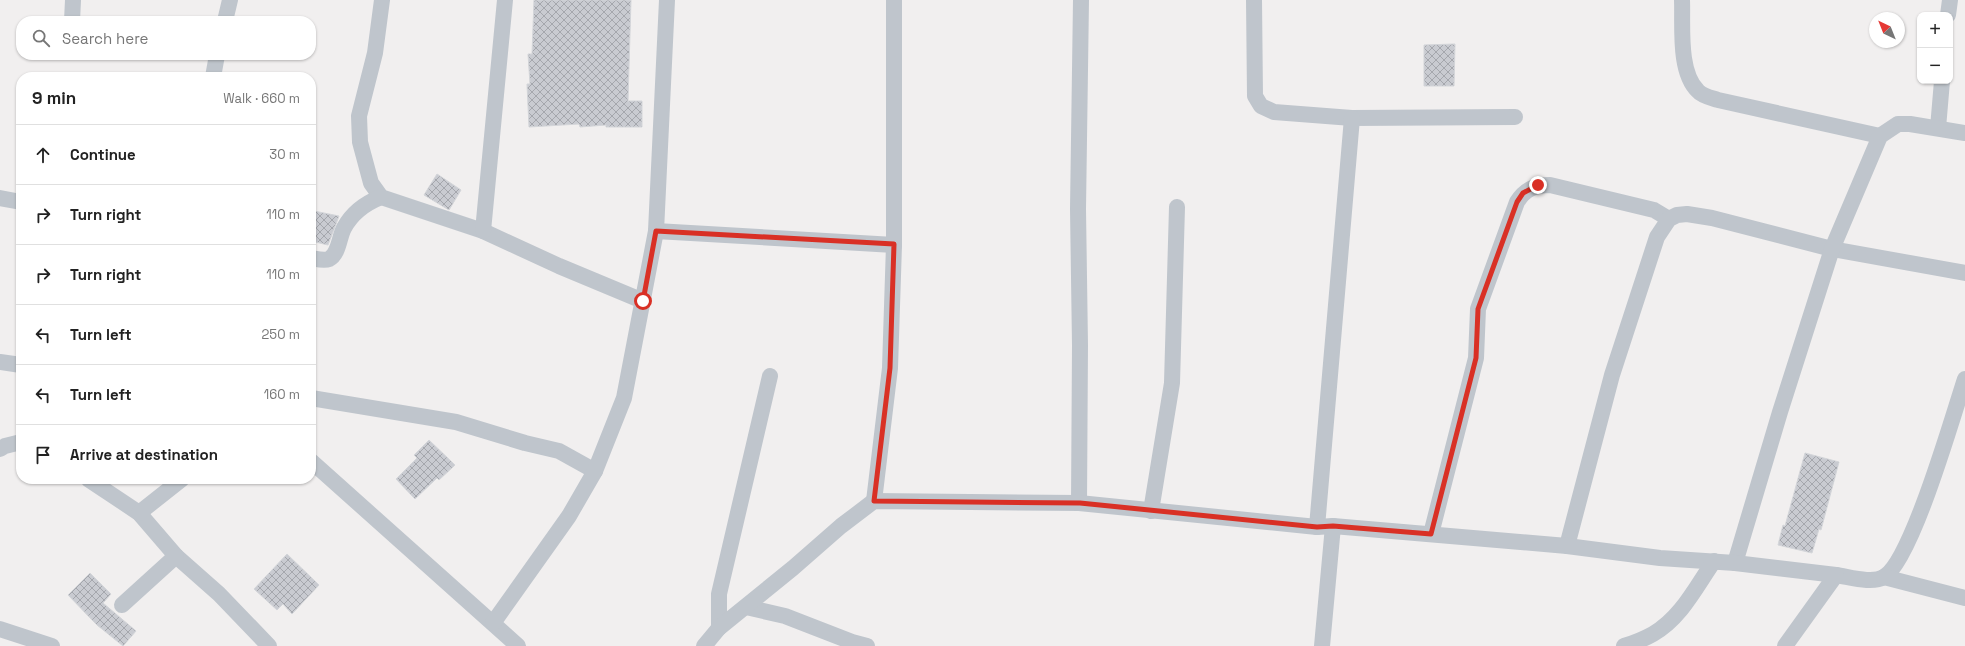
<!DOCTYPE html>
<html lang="en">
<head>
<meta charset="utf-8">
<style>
	body { margin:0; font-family:"Space Grotesk",sans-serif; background:#f2f2f2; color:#222 }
	.controls { position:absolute; right:12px; top:12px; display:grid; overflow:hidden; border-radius:8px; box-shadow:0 1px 3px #0004 }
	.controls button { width:36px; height:36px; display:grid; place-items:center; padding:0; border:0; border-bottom:1px solid #e0e0e0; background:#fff; color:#222; font:20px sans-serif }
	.compass { position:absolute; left:1869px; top:12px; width:36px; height:36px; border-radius:50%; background:#fff; box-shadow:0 1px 3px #0004; rotate:317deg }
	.stop { position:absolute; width:12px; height:12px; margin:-9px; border:3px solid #d93025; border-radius:50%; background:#fff }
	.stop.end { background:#d93025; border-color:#fff; box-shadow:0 1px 4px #0008 }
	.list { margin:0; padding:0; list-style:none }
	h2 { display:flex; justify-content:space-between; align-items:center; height:52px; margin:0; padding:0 16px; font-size:17px }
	h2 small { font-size:13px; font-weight:400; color:#767676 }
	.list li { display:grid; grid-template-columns:26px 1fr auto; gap:12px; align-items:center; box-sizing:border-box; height:60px; padding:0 16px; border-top:1px solid #e0e0e0 }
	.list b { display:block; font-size:15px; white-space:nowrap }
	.list em { font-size:13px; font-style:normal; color:#767676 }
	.icon { flex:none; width:22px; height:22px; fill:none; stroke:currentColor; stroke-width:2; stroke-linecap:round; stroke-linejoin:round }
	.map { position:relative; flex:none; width:1965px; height:646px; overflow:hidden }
	.search { position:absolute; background:#fff; box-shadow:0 1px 3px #0004; left:16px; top:16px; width:300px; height:44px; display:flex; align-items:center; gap:10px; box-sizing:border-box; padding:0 14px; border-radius:16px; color:#767676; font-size:15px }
	.panel { position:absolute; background:#fff; box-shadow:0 1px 3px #0004; left:16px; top:72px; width:300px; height:412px; border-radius:16px }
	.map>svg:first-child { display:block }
	.building { fill:url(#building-cross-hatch); stroke:#d3d5d9 }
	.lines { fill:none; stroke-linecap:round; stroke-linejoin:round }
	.minor { stroke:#bfc5cc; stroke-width:16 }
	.route { stroke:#d93025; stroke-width:5 }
</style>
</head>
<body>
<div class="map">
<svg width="1965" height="646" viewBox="0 0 1965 646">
	<defs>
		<pattern id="building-cross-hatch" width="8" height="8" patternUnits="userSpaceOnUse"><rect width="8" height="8" fill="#c9cbd1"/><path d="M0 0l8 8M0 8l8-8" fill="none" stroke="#a5a7ad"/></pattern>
	</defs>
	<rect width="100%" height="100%" fill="#f1efef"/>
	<g class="building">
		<path d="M 534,0 L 631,0 L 628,101 L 642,101 L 642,127 L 606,127 L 606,125 L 580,127 L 579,124 L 529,127 L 527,84 L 530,84 L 528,54 L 532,54 Z"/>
		<path d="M 1455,44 L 1454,86 L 1424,86 L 1424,45 Z"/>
		<path d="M 437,174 L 461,190 L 449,210 L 424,195 Z"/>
		<path d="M 314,211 L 339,216 L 328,245 L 311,241 L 311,225 Z"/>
		<path d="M 429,440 L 455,465 L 439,480 L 437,478 L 415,499 L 396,479 L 417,458 L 414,455 Z"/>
		<path d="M 1805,453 L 1839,462 L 1821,530 L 1819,529 L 1812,553 L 1778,545 L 1783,525 L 1785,526 Z"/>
		<path d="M 287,554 L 319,585 L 292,614 L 283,604 L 277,610 L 254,589 Z"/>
		<path d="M 90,573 L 111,594 L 103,603 L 136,631 L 123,646 L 97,625 L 68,595 Z"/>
	</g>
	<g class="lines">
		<g class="minor">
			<path d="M 382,0 L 375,53 L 359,116 L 360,142 L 371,183 L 381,197 L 483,231 L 559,266 L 643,301"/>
			<path d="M 1254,0 L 1255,96 L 1261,106 L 1274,112 L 1352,118 L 1515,117"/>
			<path d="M 1682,0 C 1683,26 1678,72 1698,91 C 1702,96 1712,98 1718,100 L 1880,136"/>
			<path d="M 1948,15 L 1950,0"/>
			<path d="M 72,21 L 73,0"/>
			<path d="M 225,21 L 230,0"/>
			<path d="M 213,77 L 217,55"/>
			<path d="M 1938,128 L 1942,81"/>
			<path d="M 0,198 L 21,202"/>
			<path d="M 483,231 L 505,0"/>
			<path d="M 656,231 L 894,245"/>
			<path d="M 311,258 C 317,259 324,261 329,259 C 339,254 339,237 344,228 C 352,213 366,203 381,197"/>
			<path d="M 0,362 L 21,365"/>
			<path d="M 311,398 L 456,422 L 525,443 L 559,451 L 595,471"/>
			<path d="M 0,449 L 5,446 L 21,442"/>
			<path d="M 311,461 L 518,646"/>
			<path d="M 88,479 L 139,513 L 176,556 L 219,594 L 269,646"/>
			<path d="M 874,501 L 890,368 L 894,245 L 894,0"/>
			<path d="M 1079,503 L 1080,345 L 1078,209 L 1081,0"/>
			<path d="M 1151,511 L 1172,383 L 1177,207"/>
			<path d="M 139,513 L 182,479"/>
			<path d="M 1317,527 L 1352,118"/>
			<path d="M 1431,534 L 1476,358 L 1478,309 L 1517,202 C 1525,189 1535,185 1550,185 L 1654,210 L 1669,219"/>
			<path d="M 1567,546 L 1612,375 L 1657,237 L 1669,219 L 1677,215 L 1687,214 L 1712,218 L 1832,249 L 1965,273"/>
			<path d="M 1735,563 L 1780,412 L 1832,249 L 1880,136 L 1898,124 L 1910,124 L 1965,133"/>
			<path d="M 1836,575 C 1850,577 1872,584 1884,577 C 1912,560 1953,415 1965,379"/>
			<path d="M 1884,577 L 1965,598"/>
			<path d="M 122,605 L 176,556"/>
			<path d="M 746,607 L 785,616 L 852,642 L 867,646"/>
			<path d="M 493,623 L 569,516 L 595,471 L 624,398 L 656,231 L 667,0"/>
			<path d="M 719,628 L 719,594 L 770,376"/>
			<path d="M 0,629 L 52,646"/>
			<path d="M 704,646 L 719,628 L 793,568 L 841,526 L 874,501 L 1079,503 L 1317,527 L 1333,526 L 1567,546 L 1660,558 L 1735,563 L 1836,575 L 1785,646"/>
			<path d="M 1322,646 L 1333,526"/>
			<path d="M 1624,646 C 1634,643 1644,639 1653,634 C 1681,618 1696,587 1714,561"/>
		</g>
	</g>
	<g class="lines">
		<path class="route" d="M 643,301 L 656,231 L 894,244 L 890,368 L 874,501 L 1080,503 L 1317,527 L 1333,526 L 1431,534 L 1476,358 L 1478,309 L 1517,202 L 1523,193 L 1538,185"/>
	</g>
</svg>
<div class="controls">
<button>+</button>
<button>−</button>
</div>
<svg class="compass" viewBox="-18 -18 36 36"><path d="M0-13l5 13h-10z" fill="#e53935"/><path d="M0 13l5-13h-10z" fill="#767676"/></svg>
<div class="stop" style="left:643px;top:301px"></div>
<div class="stop end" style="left:1538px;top:185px"></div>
<div class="search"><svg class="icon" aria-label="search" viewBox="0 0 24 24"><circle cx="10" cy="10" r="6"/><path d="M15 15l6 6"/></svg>Search here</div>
<section class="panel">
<h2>9 min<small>Walk · 660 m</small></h2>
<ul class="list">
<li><svg class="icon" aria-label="ahead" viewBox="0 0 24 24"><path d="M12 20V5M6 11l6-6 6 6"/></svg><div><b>Continue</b></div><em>30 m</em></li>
<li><svg class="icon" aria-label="right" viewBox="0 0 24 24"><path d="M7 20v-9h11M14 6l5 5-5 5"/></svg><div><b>Turn right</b></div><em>110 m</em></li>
<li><svg class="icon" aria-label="right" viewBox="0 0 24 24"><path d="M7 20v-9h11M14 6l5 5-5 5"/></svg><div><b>Turn right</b></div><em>110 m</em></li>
<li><svg class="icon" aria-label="left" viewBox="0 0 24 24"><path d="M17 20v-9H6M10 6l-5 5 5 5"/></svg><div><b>Turn left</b></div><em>250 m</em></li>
<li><svg class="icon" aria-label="left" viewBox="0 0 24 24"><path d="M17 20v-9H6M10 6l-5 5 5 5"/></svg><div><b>Turn left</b></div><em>160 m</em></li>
<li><svg class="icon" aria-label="arrive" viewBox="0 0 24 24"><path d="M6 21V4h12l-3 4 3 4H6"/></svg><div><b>Arrive at destination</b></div></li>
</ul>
</section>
</div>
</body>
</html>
